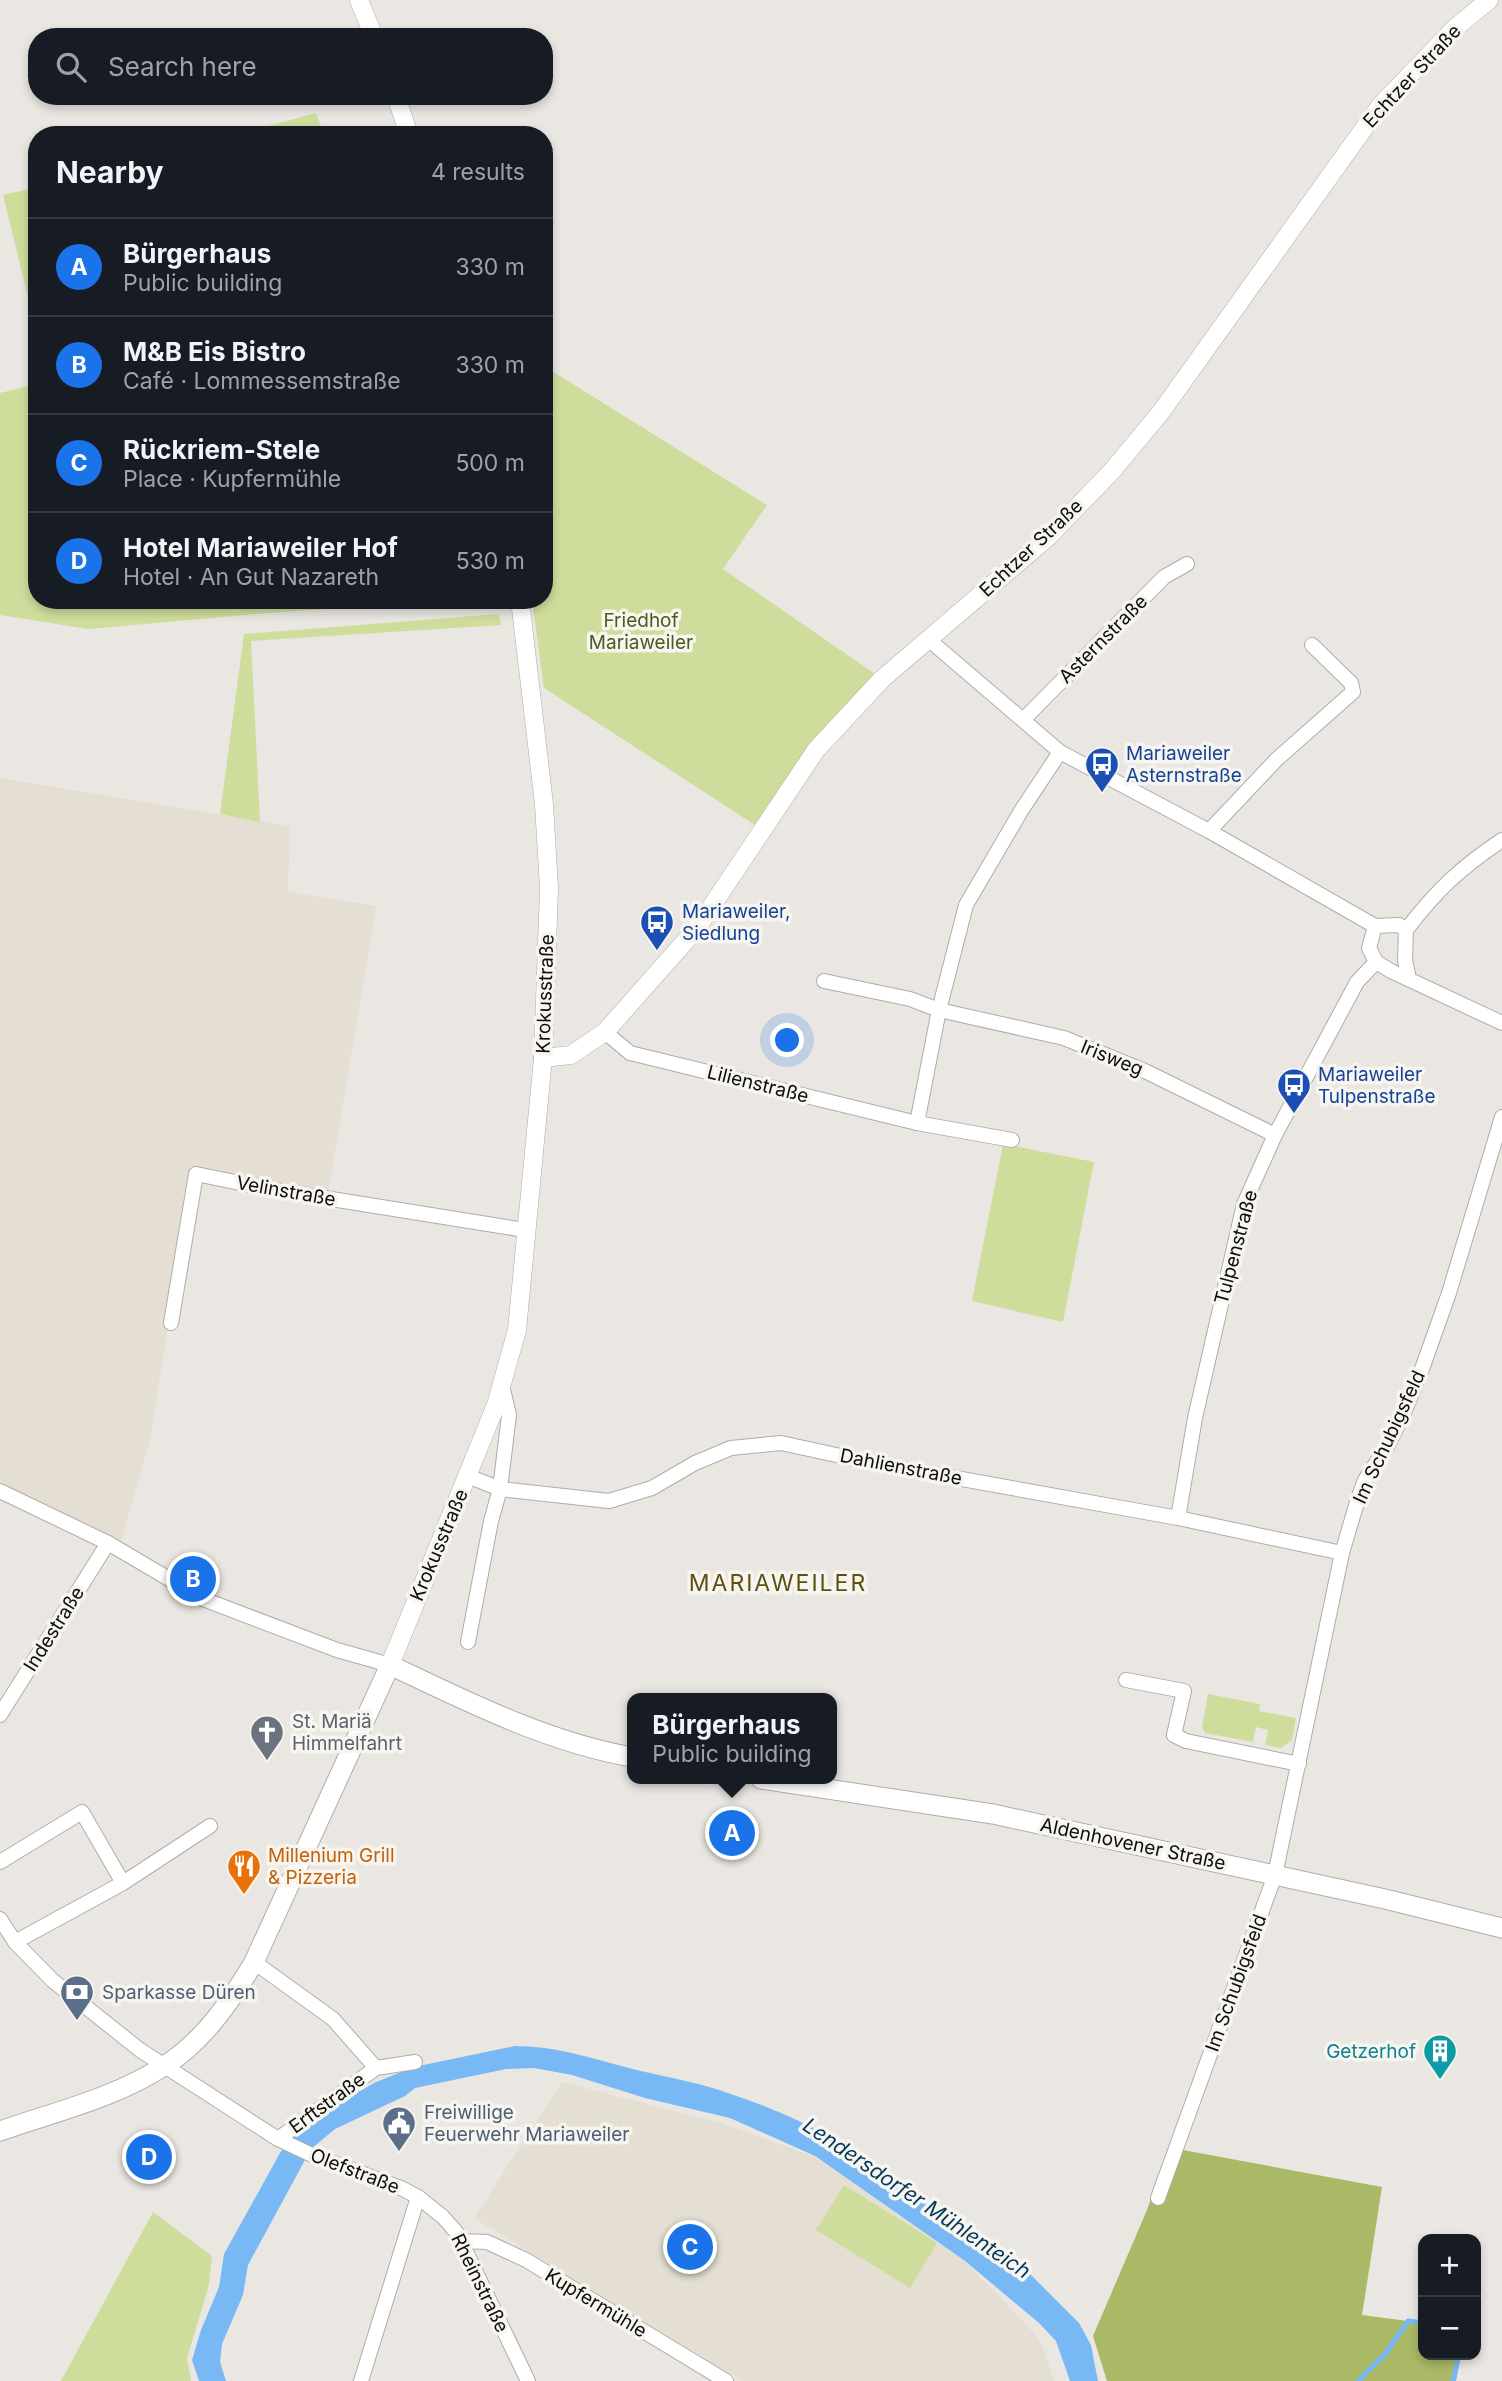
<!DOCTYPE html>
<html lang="en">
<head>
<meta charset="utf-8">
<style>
	body { margin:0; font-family:Inter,sans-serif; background:#20242c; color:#f1f3f6 }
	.controls { position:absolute; right:21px; bottom:21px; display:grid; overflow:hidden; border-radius:14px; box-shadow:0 4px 10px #0003 }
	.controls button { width:63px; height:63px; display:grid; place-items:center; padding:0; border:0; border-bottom:2px solid #363941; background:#171b24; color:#f1f3f6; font:35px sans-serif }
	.you { position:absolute; left:788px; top:1041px; width:24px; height:24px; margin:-18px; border:5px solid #fff; border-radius:50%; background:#1a73e8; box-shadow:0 0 0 10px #1a73e833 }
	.badge { display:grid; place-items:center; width:46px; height:46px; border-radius:50%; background:#1a73e8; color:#fff; font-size:23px; font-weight:700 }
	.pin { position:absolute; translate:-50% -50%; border:4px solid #fff; box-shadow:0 2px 7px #0006 }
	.popup { position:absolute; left:627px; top:1693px; width:210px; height:91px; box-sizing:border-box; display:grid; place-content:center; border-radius:14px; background:#171b24; filter:drop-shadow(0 2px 5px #0005); font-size:23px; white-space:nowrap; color:#9ea1a6 }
	.popup b { font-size:26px; color:#f1f3f6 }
	.popup::after { content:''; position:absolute; left:50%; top:100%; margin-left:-14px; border:14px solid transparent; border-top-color:#171b24 }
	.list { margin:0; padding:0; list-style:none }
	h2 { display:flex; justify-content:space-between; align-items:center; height:91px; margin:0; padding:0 28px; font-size:30px }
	h2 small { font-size:23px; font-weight:400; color:#9ea1a6 }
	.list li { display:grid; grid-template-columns:46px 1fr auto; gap:21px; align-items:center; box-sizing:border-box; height:98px; padding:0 28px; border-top:2px solid #363941 }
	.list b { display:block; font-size:26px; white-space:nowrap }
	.list p { margin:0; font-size:23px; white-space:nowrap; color:#9ea1a6 }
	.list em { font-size:23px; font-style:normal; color:#9ea1a6 }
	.icon { flex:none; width:38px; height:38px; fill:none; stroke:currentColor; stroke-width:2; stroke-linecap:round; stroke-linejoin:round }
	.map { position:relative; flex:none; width:1502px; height:2381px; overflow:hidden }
	.search { position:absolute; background:#171b24; box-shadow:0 4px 10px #0003; left:28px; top:28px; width:525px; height:77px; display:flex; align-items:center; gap:18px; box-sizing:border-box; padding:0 24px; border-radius:28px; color:#9ea1a6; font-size:26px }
	.panel { position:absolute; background:#171b24; box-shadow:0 4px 10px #0003; left:28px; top:126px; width:525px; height:483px; border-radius:28px }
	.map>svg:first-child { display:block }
	.built { fill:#e4dfd2 }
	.green { fill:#cfdd9c }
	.forest { fill:#a9b966 }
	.water { fill:#78b9f5 }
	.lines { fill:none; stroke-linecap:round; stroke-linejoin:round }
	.stream { stroke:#78b9f5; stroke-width:5 }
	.minor-casing { stroke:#afada7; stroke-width:16 }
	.tertiary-casing { stroke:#afada7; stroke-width:19 }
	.secondary-casing { stroke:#afada7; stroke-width:21 }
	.minor { stroke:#fff; stroke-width:14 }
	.tertiary { stroke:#fff; stroke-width:18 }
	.secondary { stroke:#fff; stroke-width:19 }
	.labels { text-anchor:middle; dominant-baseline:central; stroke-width:7; stroke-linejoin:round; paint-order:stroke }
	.street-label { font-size:19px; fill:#0e0d0b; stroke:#f7f5ef }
	.park-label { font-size:19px; fill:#4f591e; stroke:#f7f5ef }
	.transit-label { font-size:19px; fill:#164399; stroke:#f7f5ef; text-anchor:start }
	.worship-label { font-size:19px; fill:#5b616d; stroke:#f7f5ef; text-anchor:start }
	.food-label { font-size:19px; fill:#c56008; stroke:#f7f5ef; text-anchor:start }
	.service-label { font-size:19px; fill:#4e5e75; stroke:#f7f5ef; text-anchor:start }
	.culture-label { font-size:19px; fill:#0d838f; stroke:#f7f5ef; text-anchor:end }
	.water-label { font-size:21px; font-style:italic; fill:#04375d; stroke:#f7f5ef }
	.quarter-label { font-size:23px; letter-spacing:2px; fill:#5f4f12; stroke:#f7f5ef }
</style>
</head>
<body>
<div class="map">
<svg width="1502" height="2381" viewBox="0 0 1502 2381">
	<rect width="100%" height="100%" fill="#eae7e2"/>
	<g class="built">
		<path d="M 0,778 L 290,826 L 288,892 L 376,906 L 328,1193 L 194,1169 L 149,1444 L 121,1541 L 0,1484 Z"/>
		<path d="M 562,2082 L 721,2123 L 815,2157 L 964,2261 L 1028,2326 L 1043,2347 L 1054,2381 L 744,2381 L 717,2366 L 474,2218 Z"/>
	</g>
	<g class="green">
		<path d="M 316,113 L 324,135 L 235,135 Z"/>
		<path d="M 37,187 L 37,334 L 3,195 Z"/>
		<path d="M 544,366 L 767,505 L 723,569 L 875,674 L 810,744 L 755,825 L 544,688 L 532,600 L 544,600 Z"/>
		<path d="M 37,384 L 37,600 L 461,600 L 268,613 L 88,629 L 0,615 L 0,393 Z"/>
		<path d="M 499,614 L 501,625 L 251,641 L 260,822 L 220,814 L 244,634 Z"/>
		<path d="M 1003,1144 L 1094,1162 L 1063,1322 L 972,1301 Z"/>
		<path d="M 1208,1694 L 1260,1704 L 1259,1711 L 1296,1718 L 1292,1740 L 1281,1748 L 1265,1745 L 1268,1730 L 1256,1727 L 1253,1742 L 1205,1733 L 1202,1727 Z"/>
		<path d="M 844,2185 L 937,2243 L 910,2288 L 816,2230 Z"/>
		<path d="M 153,2212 L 212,2256 L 209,2285 L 187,2358 L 191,2381 L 61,2381 Z"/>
	</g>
	<path class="forest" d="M 1168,2150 L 1183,2150 L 1382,2187 L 1362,2315 L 1423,2323 L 1423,2355 L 1461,2355 L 1456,2381 L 1107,2381 L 1093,2336 L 1147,2210 Z"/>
	<path class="water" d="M 515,2046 C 555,2046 591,2058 629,2068 C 660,2076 692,2081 722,2091 C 778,2109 832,2134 880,2166 L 879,2169 L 956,2226 L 1007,2251 L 1079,2323 L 1091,2345 L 1098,2381 L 1070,2381 L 1056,2341 L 1039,2323 L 965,2261 L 815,2156 L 730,2118 L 645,2098 L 572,2075 L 534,2068 L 506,2069 L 415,2088 L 405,2096 L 335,2129 L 311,2149 L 248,2265 L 243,2295 L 222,2344 L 220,2362 L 226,2381 L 199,2381 L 192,2360 L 201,2330 L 219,2287 L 224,2254 L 280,2153 L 299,2126 L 376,2082 L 414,2067 Z"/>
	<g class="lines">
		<g class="stream">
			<path d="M 1358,2381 L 1386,2353 L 1408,2321 L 1423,2323"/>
			<path d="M 1453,2381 L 1459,2355"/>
		</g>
		<g class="minor-casing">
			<g id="minor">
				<path d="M 928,639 L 1060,752 L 1209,831 L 1375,926 L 1369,948 L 1376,962 L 1391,971 L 1502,1023"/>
				<path d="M 1024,719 L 1164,577 L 1187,564"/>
				<path d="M 1209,831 L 1277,759 L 1353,692 L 1351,683 L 1312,645"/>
				<path d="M 1375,926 L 1399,925 L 1406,930 L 1405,960 L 1409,979"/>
				<path d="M 1406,930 C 1437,890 1460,868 1502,840"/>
				<path d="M 824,981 L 910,999 L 939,1010 L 1064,1038 L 1147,1072 L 1275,1135"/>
				<path d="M 605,1032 L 630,1053 L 917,1123 L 1012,1140"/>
				<path d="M 917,1123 L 939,1010 L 966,905 L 1021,811 L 1060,752"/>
				<path d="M 171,1323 L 196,1174 L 269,1189 L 525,1230"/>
				<path d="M 468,1476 L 500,1489 L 609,1501 L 652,1488 L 695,1463 L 731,1448 L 781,1443 L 873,1463 L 1178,1518 L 1342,1553"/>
				<path d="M 0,1491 L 108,1543 L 203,1599 L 337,1650 L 390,1665"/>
				<path d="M 1178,1518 L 1195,1418 L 1244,1204 L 1275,1135 L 1357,982 L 1376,962"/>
				<path d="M 468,1642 L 491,1521 L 500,1489 L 509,1415 L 502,1385"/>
				<path d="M 1126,1680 L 1184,1691 L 1174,1735 L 1186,1741 L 1299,1764"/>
				<path d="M 0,1715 L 108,1543"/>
				<path d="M 0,1862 L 82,1812 L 123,1883"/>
				<path d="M 0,1919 L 15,1942 L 52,1980 L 140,2050 L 278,2139 L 312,2155 L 401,2188 L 418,2197 L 443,2217 L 457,2233 L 528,2381"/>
				<path d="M 15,1942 L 123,1883 L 210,1826"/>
				<path d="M 254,1962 L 333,2019 L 376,2068"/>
				<path d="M 278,2139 L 376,2068 L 415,2062"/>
				<path d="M 1158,2198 L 1275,1875 L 1342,1553 L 1358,1499 L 1365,1480 L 1388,1445 L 1403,1415 L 1422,1369 L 1449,1293 L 1502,1117"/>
				<path d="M 460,2241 L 487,2242 L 526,2260 L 726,2381"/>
				<path d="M 361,2381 L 418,2197"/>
			</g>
		</g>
		<g class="tertiary-casing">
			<g id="tertiary">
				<path d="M 359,0 L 374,37"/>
				<path d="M 396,96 L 409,135"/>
				<path d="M 543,1058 L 571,1055 L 605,1032 L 697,928 L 816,750 L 882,679 L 1048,537 L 1112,471 L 1161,412 L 1380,106 L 1455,28 L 1489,0"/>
				<path d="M 390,1665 L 496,1405 L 517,1330 L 543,1058 L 549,888 L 544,804 L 520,600"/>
			</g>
		</g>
		<g class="secondary-casing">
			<g id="secondary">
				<path d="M 761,1779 L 993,1814 L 1385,1899 L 1502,1928"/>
				<path d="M 0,2131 C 54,2112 115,2098 164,2066 C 203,2042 231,2001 254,1962 L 390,1665 C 468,1702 547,1742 632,1757"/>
			</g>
		</g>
		<use href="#minor" class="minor"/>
		<use href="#tertiary" class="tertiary"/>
		<use href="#secondary" class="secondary"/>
	</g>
	<defs>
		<g id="bus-pin" transform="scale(1.75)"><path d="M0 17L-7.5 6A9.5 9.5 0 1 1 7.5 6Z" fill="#1a4fb4" stroke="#f7f5ef"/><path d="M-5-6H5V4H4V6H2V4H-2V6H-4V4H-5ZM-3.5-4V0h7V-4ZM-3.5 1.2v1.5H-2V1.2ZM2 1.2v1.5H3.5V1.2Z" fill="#fff"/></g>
		<g id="church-pin" transform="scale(1.75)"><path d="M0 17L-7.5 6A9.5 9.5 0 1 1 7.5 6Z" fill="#6b7280" stroke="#f7f5ef"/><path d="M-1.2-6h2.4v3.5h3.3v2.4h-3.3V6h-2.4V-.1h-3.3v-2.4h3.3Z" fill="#fff"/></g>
		<g id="restaurant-pin" transform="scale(1.75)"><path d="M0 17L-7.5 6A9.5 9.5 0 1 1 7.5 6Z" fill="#e8710a" stroke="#f7f5ef"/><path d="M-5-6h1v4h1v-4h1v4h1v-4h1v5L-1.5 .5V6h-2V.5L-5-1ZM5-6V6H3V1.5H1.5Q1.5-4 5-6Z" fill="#fff"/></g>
		<g id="bank-pin" transform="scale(1.75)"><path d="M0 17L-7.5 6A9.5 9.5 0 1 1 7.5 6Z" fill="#5c6f8a" stroke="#f7f5ef"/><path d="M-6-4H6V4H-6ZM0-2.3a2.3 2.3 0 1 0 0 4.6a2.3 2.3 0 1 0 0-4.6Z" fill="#fff"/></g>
		<g id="building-pin" transform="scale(1.75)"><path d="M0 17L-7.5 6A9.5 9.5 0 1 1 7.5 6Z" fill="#0f9aa8" stroke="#f7f5ef"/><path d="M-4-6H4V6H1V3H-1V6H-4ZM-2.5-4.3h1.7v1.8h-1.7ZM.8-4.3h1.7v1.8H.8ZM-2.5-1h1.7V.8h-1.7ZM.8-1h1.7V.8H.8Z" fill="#fff"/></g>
		<g id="civic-pin" transform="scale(1.75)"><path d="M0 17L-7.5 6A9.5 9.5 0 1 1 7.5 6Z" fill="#5c6f8a" stroke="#f7f5ef"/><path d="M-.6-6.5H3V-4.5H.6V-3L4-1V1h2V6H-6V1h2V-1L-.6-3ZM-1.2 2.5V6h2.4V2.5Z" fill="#fff"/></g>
	</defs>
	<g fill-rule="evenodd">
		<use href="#bus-pin" x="1102" y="764"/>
		<use href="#bus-pin" x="657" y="922"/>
		<use href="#bus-pin" x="1294" y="1085"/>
		<use href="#church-pin" x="267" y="1732"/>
		<use href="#restaurant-pin" x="244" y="1866"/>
		<use href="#bank-pin" x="77" y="1992"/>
		<use href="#building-pin" x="1440" y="2051"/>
		<use href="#civic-pin" x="399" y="2123"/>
	</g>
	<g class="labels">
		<g class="street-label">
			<text transform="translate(1412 76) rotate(-47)">Echtzer Straße</text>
			<text transform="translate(1031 548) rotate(-43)">Echtzer Straße</text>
			<text transform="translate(1103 639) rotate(-45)">Asternstraße</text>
			<text transform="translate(545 994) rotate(-88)">Krokusstraße</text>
			<text transform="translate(1112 1058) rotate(22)">Irisweg</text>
			<text transform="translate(758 1084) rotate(14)">Lilienstraße</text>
			<text transform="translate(286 1191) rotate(10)">Velinstraße</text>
			<text transform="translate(1236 1247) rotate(-75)">Tulpenstraße</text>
			<text transform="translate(1389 1437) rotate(-65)">Im Schubigsfeld</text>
			<text transform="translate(901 1467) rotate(11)">Dahlienstraße</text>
			<text transform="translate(439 1545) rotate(-67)">Krokusstraße</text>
			<text transform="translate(54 1629) rotate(-58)">Indestraße</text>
			<text transform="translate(1133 1844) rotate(12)">Aldenhovener Straße</text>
			<text transform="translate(1236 1983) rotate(-70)">Im Schubigsfeld</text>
			<text transform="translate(327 2103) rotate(-36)">Erftstraße</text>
			<text transform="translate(355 2171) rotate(21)">Olefstraße</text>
			<text transform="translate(480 2283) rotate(64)">Rheinstraße</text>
			<text transform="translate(596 2303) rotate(31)">Kupfermühle</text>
		</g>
		<g class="park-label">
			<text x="641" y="620">Friedhof<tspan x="641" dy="22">Mariaweiler</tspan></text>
		</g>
		<g class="transit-label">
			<text x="1126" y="753">Mariaweiler<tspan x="1126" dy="22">Asternstraße</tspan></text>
			<text x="682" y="911">Mariaweiler,<tspan x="682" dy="22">Siedlung</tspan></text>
			<text x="1318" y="1074">Mariaweiler<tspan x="1318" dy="22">Tulpenstraße</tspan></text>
		</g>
		<g class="worship-label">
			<text x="292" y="1721">St. Mariä<tspan x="292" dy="22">Himmelfahrt</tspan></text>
		</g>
		<g class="food-label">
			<text x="268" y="1855">Millenium Grill<tspan x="268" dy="22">&amp; Pizzeria</tspan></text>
		</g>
		<g class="service-label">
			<text x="102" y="1992">Sparkasse Düren</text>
			<text x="424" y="2112">Freiwillige<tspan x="424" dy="22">Feuerwehr Mariaweiler</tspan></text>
		</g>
		<g class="culture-label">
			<text x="1416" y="2051">Getzerhof</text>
		</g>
		<g class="water-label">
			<text transform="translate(917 2198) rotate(34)">Lendersdorfer Mühlenteich</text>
		</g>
		<g class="quarter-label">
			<text x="778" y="1583">MARIAWEILER</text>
		</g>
	</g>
</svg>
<div class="controls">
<button>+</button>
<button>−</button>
</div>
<div class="you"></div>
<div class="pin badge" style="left:732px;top:1833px">A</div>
<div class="popup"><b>Bürgerhaus</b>Public building</div>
<div class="pin badge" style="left:193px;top:1579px">B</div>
<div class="pin badge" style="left:690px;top:2247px">C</div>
<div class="pin badge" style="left:149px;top:2157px">D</div>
<div class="search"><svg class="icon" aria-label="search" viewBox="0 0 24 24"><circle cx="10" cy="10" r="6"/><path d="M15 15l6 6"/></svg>Search here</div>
<section class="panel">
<h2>Nearby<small>4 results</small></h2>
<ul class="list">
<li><span class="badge">A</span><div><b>Bürgerhaus</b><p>Public building</p></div><em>330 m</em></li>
<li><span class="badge">B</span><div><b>M&amp;B Eis Bistro</b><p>Café · Lommessemstraße</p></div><em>330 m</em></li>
<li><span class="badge">C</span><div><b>Rückriem-Stele</b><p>Place · Kupfermühle</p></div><em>500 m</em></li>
<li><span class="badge">D</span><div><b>Hotel Mariaweiler Hof</b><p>Hotel · An Gut Nazareth</p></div><em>530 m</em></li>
</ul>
</section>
</div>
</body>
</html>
